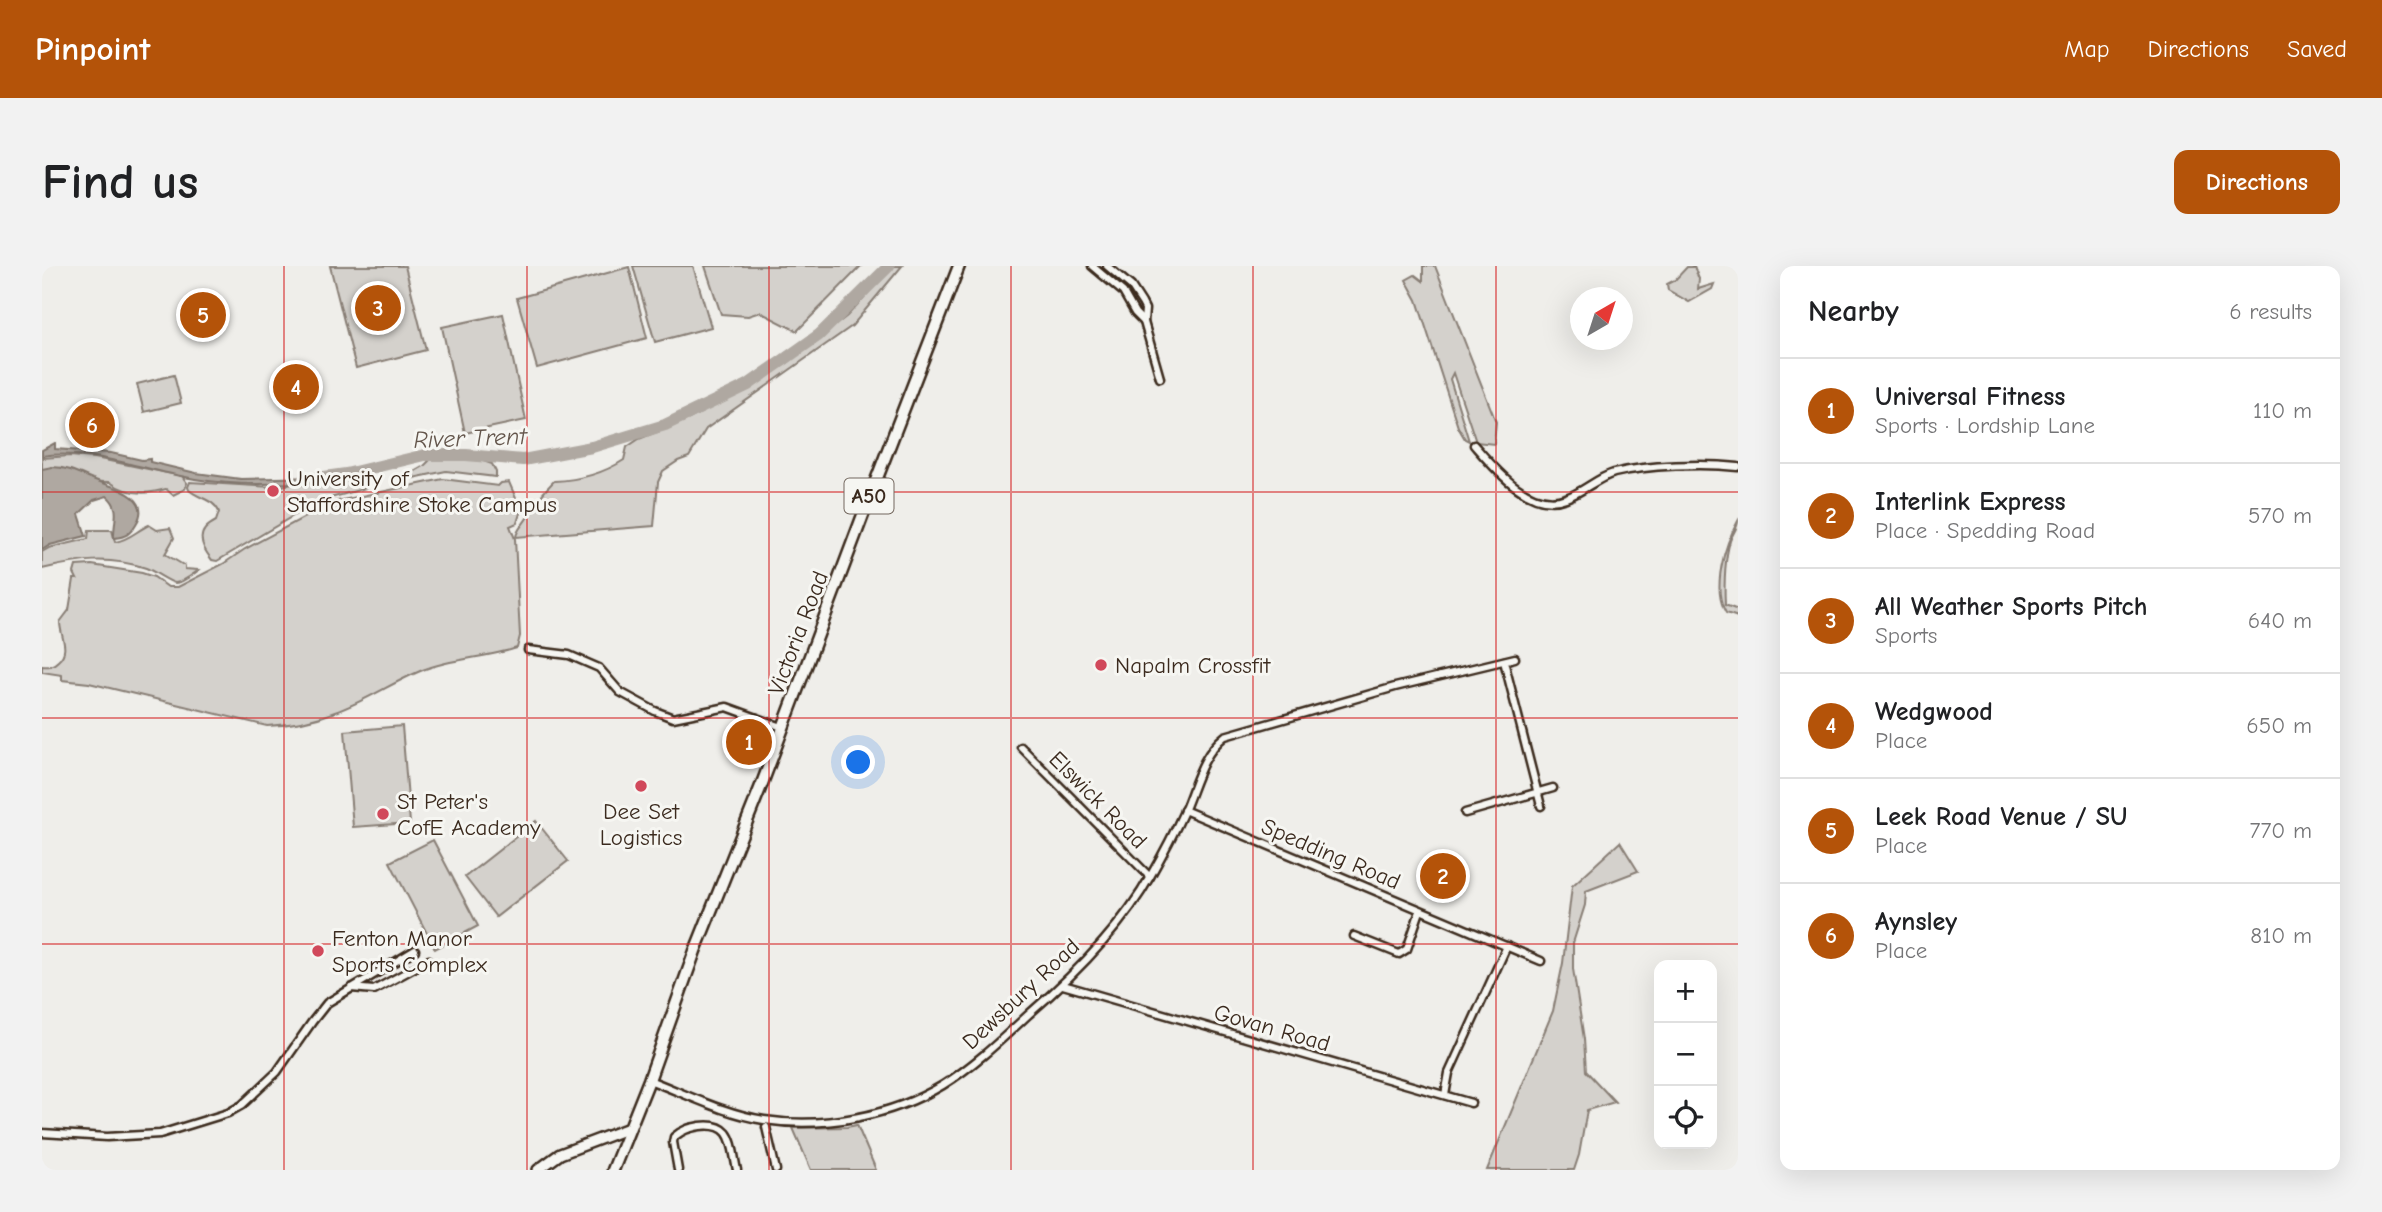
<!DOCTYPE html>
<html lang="en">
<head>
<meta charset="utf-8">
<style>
	body { margin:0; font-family:"Comic Neue",sans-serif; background:#f2f2f2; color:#202124 }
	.controls { position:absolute; right:21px; bottom:21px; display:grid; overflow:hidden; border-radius:14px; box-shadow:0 7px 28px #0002 }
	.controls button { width:63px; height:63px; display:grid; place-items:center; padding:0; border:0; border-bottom:2px solid #e0e0e0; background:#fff; color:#202124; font:35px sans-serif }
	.compass { position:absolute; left:1528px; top:21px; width:63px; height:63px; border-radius:50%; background:#fff; box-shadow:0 7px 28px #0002; rotate:39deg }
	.you { position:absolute; left:817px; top:497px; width:24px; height:24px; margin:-18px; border:5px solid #fff; border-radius:50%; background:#1a73e8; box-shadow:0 0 0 10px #1a73e833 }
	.badge { display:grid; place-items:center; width:46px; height:46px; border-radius:50%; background:#b45309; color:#fff; font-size:23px; font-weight:700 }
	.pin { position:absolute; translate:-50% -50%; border:4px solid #fff; box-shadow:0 2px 7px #0006 }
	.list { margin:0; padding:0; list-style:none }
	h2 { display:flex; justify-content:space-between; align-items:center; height:91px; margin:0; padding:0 28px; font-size:30px }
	h2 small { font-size:23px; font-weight:400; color:#757577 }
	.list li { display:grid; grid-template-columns:46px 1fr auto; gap:21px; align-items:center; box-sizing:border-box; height:105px; padding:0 28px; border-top:2px solid #e0e0e0 }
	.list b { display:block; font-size:26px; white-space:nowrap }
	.list p { margin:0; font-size:23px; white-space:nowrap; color:#757577 }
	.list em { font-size:23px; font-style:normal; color:#757577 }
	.icon { flex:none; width:38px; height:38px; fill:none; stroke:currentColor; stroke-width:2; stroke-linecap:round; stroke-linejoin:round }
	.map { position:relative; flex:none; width:1696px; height:904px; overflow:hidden; border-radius:14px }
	header { display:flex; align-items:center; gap:42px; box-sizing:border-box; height:98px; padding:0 35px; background:#b45309; color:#fff }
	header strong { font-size:33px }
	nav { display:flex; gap:38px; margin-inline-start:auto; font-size:24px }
	.intro { display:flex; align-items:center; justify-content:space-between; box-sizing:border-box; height:168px; padding:0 42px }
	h1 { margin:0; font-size:49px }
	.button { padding:18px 32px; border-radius:14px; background:#b45309; color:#fff; font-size:24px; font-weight:700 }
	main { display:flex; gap:42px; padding:0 42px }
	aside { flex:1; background:#fff; border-radius:14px; box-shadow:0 7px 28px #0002 }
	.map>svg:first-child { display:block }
	.green { fill:#d4d1cc; stroke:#887e75; stroke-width:2 }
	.water { fill:#afa8a1; stroke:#81766d; stroke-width:2 }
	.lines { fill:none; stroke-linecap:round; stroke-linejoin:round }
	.river { stroke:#afa8a1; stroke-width:12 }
	.street-casing { stroke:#3b2a1e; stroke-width:11 }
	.secondary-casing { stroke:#3b2a1e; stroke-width:14 }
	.primary-casing { stroke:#3b2a1e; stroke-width:15 }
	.street { stroke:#f6f6f2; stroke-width:6 }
	.secondary { stroke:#f6f6f2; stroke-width:9 }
	.primary { stroke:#f6f6f2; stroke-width:10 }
	.grid { fill:none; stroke:#d62828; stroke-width:2; stroke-opacity:0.55 }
	.poi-dot { fill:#d1495b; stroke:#f6f6f2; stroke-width:2.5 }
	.labels { text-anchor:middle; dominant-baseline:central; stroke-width:6; stroke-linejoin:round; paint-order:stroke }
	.shield { fill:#f6f6f2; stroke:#73675e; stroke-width:2 }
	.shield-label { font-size:21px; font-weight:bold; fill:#3b2a1e }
	.poi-label { font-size:23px; fill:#3b2a1e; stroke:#f6f6f2; text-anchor:start }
	.street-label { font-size:23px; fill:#3b2a1e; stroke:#f6f6f2 }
	.water-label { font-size:24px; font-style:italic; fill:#64564c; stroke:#f6f6f2 }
</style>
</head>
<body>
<header>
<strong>Pinpoint</strong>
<nav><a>Map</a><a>Directions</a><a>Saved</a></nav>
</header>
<div class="intro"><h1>Find us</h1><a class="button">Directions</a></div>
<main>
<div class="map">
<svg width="1696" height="904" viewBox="0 0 1696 904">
	<rect width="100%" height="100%" fill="#efeeea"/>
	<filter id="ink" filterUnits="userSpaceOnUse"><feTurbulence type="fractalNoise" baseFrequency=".0143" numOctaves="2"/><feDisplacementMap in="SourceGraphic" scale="14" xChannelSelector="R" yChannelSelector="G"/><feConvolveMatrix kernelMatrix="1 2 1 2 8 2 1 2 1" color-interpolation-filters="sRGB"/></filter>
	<g filter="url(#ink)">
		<g class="green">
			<path d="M 288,0 L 363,0 L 384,84 L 314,102 Z"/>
			<path d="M 591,0 L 651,0 L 669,61 L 613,76 Z"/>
			<path d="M 663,0 L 819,0 L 755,65 L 718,46 L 706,50 L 679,48 Z"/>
			<path d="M 851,0 L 860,0 L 810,60 L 664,163 L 647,191 L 636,195 L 621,205 L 616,216 L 612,260 L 474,271 C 475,263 481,259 485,252 C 495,236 498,229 512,215 C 536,214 562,207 582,194 L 585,181 L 597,173 L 647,153 L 710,120 L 747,96 L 805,50 Z"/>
			<path d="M 1381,0 L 1393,0 L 1454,156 L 1452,178 L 1434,176 L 1411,107 L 1408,113 L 1427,175 L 1423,173 L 1416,161 L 1375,34 L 1364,14 L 1373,9 L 1381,15 Z"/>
			<path d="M 587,1 L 605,72 L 495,102 L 475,32 Z"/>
			<path d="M 1645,1 L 1652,1 L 1657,13 L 1656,23 L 1672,18 L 1670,23 L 1647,36 L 1626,24 L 1625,18 L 1633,14 Z"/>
			<path d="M 461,48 L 484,154 L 423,167 L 400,61 Z"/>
			<path d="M 132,109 L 139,137 L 102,146 L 95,118 Z"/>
			<path d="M 28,190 L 53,192 L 140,210 L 145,217 L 143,223 L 131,229 L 124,223 C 104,229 85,229 68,216 L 0,215 L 0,192 Z"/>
			<path d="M 417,192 L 438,194 L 450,198 L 454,206 L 454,211 L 404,205 L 371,212 L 370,207 L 382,200 L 388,194 Z"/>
			<path d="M 313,209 L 322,209 L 324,222 L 285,233 L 268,240 L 175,295 L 170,294 C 157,278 154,265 174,255 L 177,246 C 172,233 157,233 147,224 L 146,221 L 148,216 L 231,221 Z"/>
			<path d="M 401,213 L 456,220 L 459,217 L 467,216 L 479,244 L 475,257 L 468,260 L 473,273 L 478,370 L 475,382 C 444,392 405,393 376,406 C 348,418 322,436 293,446 C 271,455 248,459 225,460 L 47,417 L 20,414 L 20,409 L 0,406 L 0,400 C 7,401 11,400 16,395 C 29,384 18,370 18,356 L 27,344 L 32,313 L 35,313 L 32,307 L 34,300 L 50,299 L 100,307 L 112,311 L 126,321 L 136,321 L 181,298 L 203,283 L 291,236 Z"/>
			<path d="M 1696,255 C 1696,262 1690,268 1688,275 C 1682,296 1682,318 1683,339 L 1696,344 L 1696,351 L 1684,347 C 1669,322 1683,278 1696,255 Z"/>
			<path d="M 107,259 L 115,264 L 128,262 L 132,272 L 123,288 L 143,300 L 143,303 L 157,304 C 151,308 141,317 133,317 C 127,316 112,305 104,302 C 66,290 37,294 0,303 L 0,286 L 7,282 L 46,273 L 47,264 L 70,264 L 73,276 C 87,274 94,265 107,259 Z"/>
			<path d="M 360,460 L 368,557 L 311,561 L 303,465 Z"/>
			<path d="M 494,555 L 526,595 L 454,651 L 423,611 Z"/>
			<path d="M 391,574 L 436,660 L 393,683 L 348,596 Z"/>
			<path d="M 1578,576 L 1596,605 L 1544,625 L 1543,639 L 1531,677 L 1531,703 L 1542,773 L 1544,805 L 1573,836 L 1545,844 L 1537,889 L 1532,904 L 1445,904 L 1511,745 L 1521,697 L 1530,620 Z"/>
			<path d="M 815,859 L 834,904 L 769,904 L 751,862 L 805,861 Z"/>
		</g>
		<g class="water">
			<path d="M 13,177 L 13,183 L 69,187 L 100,194 L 108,193 L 108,196 L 154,207 L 199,213 L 275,211 L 275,215 C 234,219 193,220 153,213 C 103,204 51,183 0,190 L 0,184 Z"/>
			<path d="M 10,201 C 26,201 38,208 53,214 C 70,221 112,230 94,258 C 88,268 84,271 72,272 C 71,255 80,243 65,230 L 52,234 L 37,248 L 44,270 L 8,279 L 0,284 L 0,203 Z"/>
		</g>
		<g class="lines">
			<path class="river" d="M 261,214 L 304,208 L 383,189 L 424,189 L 481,194 L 550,181 L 623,159 L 706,119 L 777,69 L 847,0"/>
			<g class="street-casing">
				<g id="street">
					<path d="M 1050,0 L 1081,26 L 1093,47 L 1102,56"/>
					<path d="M 1065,0 L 1089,20 L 1100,37 L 1103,43 L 1102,56 L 1118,112"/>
					<path d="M 1432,179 C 1453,203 1488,246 1524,232 C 1541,226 1555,212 1572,207 C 1605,199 1662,197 1696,201"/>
					<path d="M 486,384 L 527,389 L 557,402 L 578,426 L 613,445 L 631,452 L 685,441 L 740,461"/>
					<path d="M 1462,395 L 1499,540"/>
					<path d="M 979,481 L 1108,611"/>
					<path d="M 1142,544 L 1499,695"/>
					<path d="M 1423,547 L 1511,522"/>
					<path d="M 1312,670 L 1357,688 L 1365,683 L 1378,645"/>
					<path d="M 1021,719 L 1429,837"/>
					<path d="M 309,722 L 332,724 L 387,694"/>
					<path d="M 607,814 C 644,828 683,848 722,854 C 782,863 850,850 901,819 C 933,799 960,773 987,748 C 1031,710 1081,660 1109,609 C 1121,588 1133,565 1143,543 C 1154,517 1160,488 1183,470 L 1353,421 L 1473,392"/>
					<path d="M 1403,829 L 1407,807 L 1465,680"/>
					<path d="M 724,861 L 734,904"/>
					<path d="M 0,867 L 65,871 L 118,868 L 186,847 L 200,839 L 235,806 L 270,756 L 285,737 L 373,684"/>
					<path d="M 636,904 L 631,876 L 632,871 C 640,864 647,862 658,860 C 692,856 689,878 695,904"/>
				</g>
			</g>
			<g class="secondary-casing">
				<path id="secondary" d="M 496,904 L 518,888 L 587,862"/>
			</g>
			<g class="primary-casing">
				<path id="primary" d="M 571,904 L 607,814 L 653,685 L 721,515 L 830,225 L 917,0"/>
			</g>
			<use href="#street" class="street"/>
			<use href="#secondary" class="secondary"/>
			<use href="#primary" class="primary"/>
		</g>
	</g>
	<path class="grid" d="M 242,0 L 242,904M 485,0 L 485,904M 727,0 L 727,904M 969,0 L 969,904M 1211,0 L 1211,904M 1454,0 L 1454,904M 0,226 L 1696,226M 0,452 L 1696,452M 0,678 L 1696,678"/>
	<g class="poi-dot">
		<circle cx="231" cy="225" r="7"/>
		<circle cx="1059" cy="399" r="7"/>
		<circle cx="599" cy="520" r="7"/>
		<circle cx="341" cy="548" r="7"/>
		<circle cx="276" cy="685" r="7"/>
	</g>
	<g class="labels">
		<rect class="shield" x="802.5" y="212.5" width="49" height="35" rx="5"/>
		<g class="shield-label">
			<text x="827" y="230">A50</text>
		</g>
		<g class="poi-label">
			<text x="245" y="212">University of<tspan x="245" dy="26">Staffordshire Stoke Campus</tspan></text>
			<text x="1073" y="399">Napalm Crossfit</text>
			<text x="355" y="535">St Peter's<tspan x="355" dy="26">CofE Academy</tspan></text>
			<text x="599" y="545" text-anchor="middle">Dee Set<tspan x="599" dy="26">Logistics</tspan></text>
			<text x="290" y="672">Fenton Manor<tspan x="290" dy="26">Sports Complex</tspan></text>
		</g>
		<g class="street-label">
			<text transform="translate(756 367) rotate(-69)">Victoria Road</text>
			<text transform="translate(1056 534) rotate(45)">Elswick Road</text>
			<text transform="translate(1289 588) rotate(23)">Spedding Road</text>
			<text transform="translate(979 728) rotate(-43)">Dewsbury Road</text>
			<text transform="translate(1230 762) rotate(16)">Govan Road</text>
		</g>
		<g class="water-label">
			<text transform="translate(428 172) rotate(-2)">River Trent</text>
		</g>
	</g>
</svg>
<div class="controls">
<button>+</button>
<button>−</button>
<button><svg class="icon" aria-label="locate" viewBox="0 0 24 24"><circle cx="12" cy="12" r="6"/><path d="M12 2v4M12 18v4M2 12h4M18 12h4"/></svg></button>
</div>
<svg class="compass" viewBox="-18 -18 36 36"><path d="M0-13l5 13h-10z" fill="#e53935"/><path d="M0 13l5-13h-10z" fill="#757577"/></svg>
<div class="you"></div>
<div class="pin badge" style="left:707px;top:476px">1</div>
<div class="pin badge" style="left:1401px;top:610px">2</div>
<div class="pin badge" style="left:336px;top:42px">3</div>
<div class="pin badge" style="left:254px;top:121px">4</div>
<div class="pin badge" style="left:161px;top:49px">5</div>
<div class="pin badge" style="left:50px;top:159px">6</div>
</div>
<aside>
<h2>Nearby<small>6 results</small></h2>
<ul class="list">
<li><span class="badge">1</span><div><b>Universal Fitness</b><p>Sports · Lordship Lane</p></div><em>110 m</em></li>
<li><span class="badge">2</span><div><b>Interlink Express</b><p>Place · Spedding Road</p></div><em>570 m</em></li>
<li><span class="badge">3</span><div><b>All Weather Sports Pitch</b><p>Sports</p></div><em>640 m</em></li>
<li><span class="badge">4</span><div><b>Wedgwood</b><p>Place</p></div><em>650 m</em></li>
<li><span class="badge">5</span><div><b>Leek Road Venue / SU</b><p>Place</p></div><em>770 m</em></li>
<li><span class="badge">6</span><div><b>Aynsley</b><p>Place</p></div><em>810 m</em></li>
</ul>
</aside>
</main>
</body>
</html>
